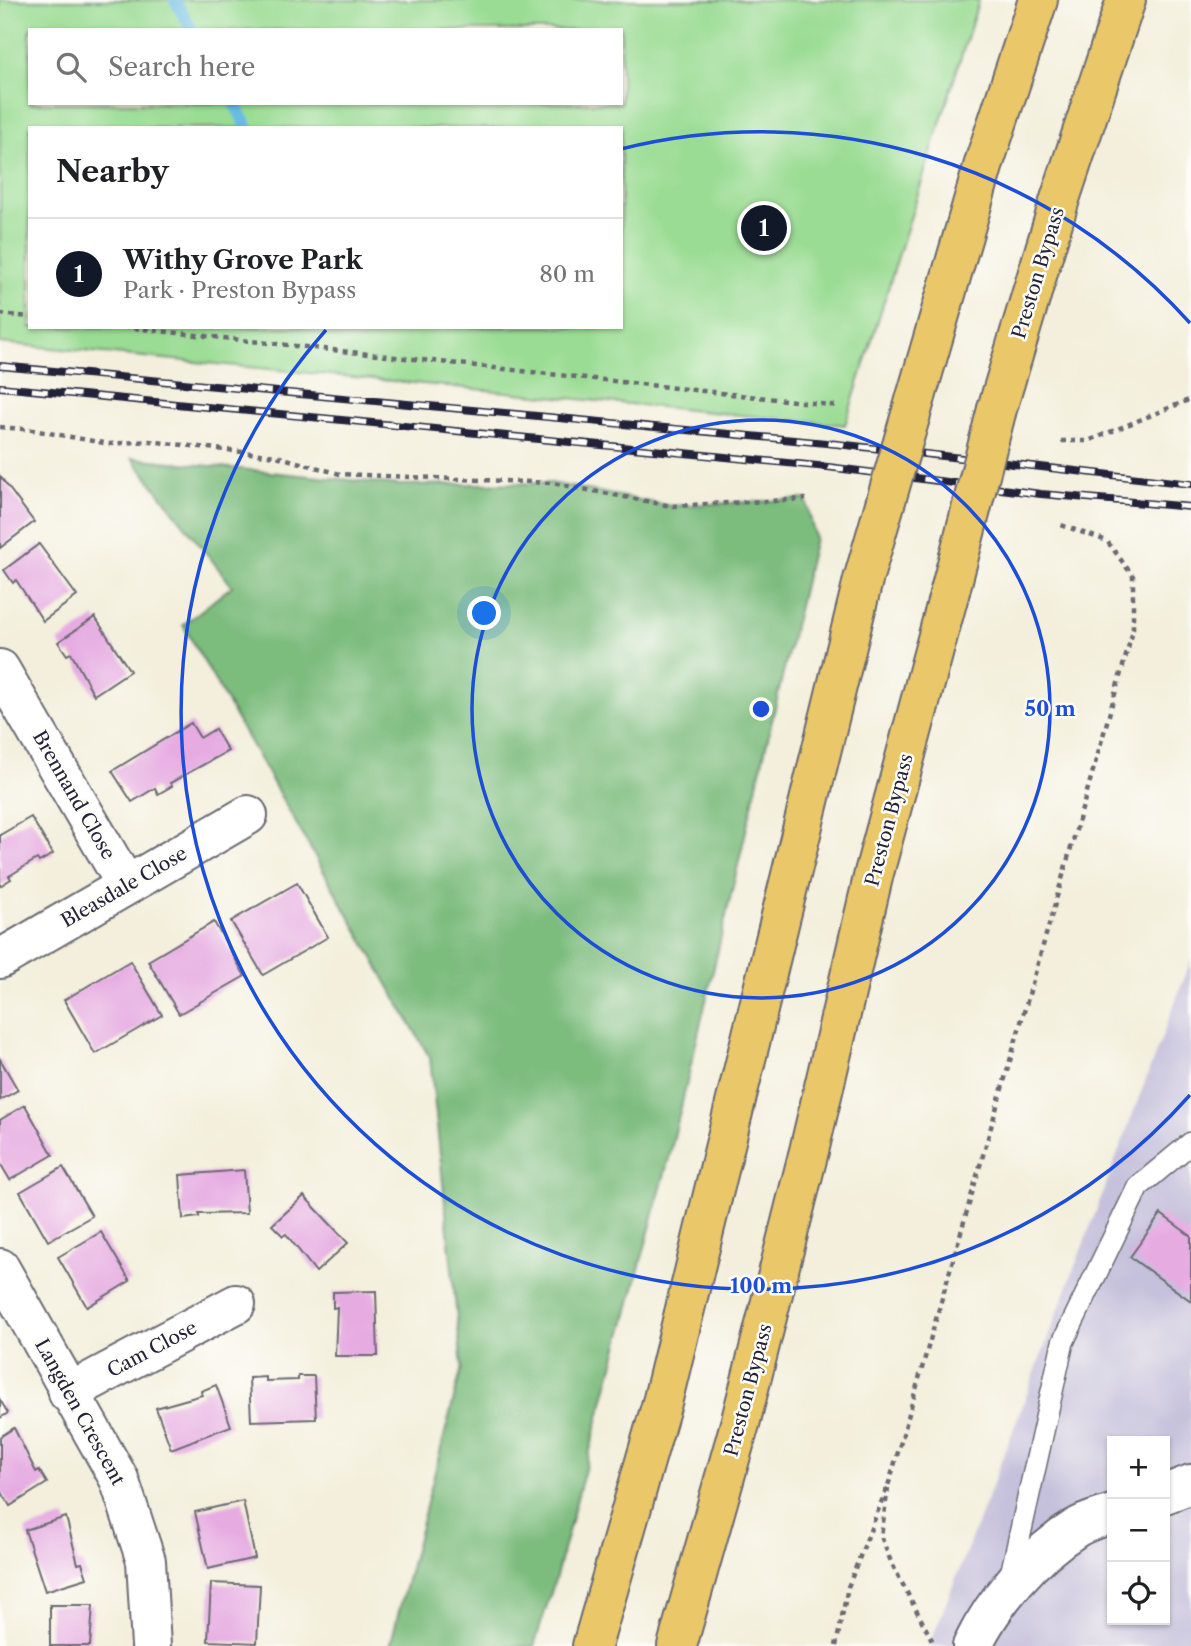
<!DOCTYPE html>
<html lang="en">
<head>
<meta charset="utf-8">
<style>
	body { margin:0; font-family:"Libre Caslon Text",serif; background:#f6f6f6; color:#202124 }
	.controls { position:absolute; right:21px; bottom:21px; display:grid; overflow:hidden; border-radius:0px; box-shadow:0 2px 5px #0004 }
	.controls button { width:63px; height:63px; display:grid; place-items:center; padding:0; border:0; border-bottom:2px solid #e0e0e0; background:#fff; color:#202124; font:35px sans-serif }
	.you { position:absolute; left:485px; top:614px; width:24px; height:24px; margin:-18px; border:5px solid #fff; border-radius:50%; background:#1a73e8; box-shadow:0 0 0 10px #1a73e833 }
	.badge { display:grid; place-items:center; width:46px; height:46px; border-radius:50%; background:#111827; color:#fff; font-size:23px; font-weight:700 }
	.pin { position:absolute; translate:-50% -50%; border:4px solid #fff; box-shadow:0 2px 7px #0006 }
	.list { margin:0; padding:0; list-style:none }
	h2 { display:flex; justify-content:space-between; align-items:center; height:91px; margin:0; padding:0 28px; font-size:30px }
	h2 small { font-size:23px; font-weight:400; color:#757577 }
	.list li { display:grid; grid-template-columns:46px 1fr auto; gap:21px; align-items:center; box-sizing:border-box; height:112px; padding:0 28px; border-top:2px solid #e0e0e0 }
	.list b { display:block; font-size:26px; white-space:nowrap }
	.list p { margin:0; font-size:23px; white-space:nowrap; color:#757577 }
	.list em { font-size:23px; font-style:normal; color:#757577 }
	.icon { flex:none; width:38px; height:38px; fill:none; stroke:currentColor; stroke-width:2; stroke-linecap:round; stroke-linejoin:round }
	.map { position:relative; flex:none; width:1191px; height:1646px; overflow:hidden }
	.search { position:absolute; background:#fff; box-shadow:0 2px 5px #0004; left:28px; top:28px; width:595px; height:77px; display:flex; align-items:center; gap:18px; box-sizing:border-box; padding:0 24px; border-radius:0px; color:#757577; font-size:26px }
	.panel { position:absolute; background:#fff; box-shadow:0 2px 5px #0004; left:28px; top:126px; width:595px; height:203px; border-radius:0px }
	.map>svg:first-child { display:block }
	.industrial { fill:#c5c0db; fill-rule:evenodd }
	.green { fill:#9adc93; stroke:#5e7f67; stroke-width:2; fill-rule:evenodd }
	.forest { fill:#7bbc7d; stroke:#4e6f5c; stroke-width:2 }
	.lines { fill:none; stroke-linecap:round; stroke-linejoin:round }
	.stream { stroke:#68bbe3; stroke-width:12 }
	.building { fill:#e6ace2 }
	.lane-casing { stroke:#6b6a73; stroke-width:24 }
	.street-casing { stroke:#6b6a73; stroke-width:42 }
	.highway-casing { stroke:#6b6a73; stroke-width:42 }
	.path { stroke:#6b6a73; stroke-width:4.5; stroke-dasharray:5 5; stroke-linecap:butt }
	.lane { stroke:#fff; stroke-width:21 }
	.street { stroke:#fff; stroke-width:38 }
	.highway { stroke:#eac769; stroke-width:38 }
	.rail-casing { stroke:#22223b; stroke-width:8 }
	.rail { stroke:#fdfcf7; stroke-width:5; stroke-dasharray:16; stroke-linecap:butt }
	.highway-bridge-casing { stroke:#6b6a73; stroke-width:42; stroke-linecap:butt }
	.highway-bridge { stroke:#eac769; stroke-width:38 }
	.ring { fill:none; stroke:#1d4ed8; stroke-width:3.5 }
	.labels { text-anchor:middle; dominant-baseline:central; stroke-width:5; stroke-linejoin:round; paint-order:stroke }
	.street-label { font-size:19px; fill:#22223b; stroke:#fdfcf7 }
	.centre { fill:#1d4ed8; stroke:#fdfcf7; stroke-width:3.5 }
	.ring-label { font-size:21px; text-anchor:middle; font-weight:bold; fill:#1d4ed8; stroke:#fdfcf7; stroke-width:5; stroke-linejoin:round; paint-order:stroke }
</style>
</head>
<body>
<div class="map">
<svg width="1191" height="1646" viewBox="0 0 1191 1646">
	<rect width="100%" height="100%" fill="#fdfcf7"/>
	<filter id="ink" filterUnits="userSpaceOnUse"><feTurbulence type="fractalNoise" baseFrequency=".0143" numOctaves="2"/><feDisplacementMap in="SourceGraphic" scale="14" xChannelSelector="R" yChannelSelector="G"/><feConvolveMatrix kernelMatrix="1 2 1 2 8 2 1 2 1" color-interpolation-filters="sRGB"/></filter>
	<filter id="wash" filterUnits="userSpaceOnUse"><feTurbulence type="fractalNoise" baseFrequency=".00686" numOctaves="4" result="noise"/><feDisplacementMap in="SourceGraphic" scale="28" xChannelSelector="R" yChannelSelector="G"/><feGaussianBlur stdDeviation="1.57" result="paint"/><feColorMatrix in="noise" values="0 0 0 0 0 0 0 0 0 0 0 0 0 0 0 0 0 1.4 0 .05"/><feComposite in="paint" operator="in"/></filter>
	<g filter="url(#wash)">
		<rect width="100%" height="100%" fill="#f3efdc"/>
		<path class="industrial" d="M 1191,960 L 1191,1646 L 929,1646 L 988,1496 ZM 1112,1441 L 1165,1441 L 1165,1620 L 1112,1620 Z"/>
		<path class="green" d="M 0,0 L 979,0 L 845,425 L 0,343 ZM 30,30 L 621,30 L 621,103 L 30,103 ZM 30,128 L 621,128 L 621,327 L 30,327 Z"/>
		<path class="forest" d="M 132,458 L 399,485 L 552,483 L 671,506 L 806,499 L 815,538 L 669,1158 L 555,1580 L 534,1646 L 390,1646 L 462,1367 L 430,1058 L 183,625 L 232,586 Z"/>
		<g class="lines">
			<g class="stream">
				<path d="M 175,0 L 192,30"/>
				<path d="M 234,103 L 248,128"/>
			</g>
		</g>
		<g id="blocks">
			<g class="building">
				<path d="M 0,476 L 34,522 L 0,548 Z"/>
				<path d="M 39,544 L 77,596 L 43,621 L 16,580 L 13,583 L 4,570 Z"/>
				<path d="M 95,617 L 130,671 L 94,695 L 71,653 L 67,655 L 58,642 Z"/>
				<path d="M 191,723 L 200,738 L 215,729 L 228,751 L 170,783 L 172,786 L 158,794 L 155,788 L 132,802 L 112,771 Z"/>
				<path d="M 31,817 L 53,854 L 39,862 L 37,859 L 9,876 L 11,879 L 0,886 L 0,835 Z"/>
				<path d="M 297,883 L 328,937 L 263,975 L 231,921 Z"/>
				<path d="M 214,922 L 245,976 L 179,1014 L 148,961 Z"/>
				<path d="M 130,961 L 162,1015 L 95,1054 L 64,1000 Z"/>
				<path d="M 0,1059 L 18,1090 L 0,1100 Z"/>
				<path d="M 25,1105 L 53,1155 L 10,1180 L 0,1163 L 0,1120 Z"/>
				<path d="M 63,1167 L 92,1216 L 48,1241 L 20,1192 Z"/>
				<path d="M 244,1170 L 247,1213 L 199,1214 L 199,1217 L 183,1219 L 180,1175 Z"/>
				<path d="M 304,1196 L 348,1243 L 316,1272 L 286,1234 L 283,1236 L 272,1225 Z"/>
				<path d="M 1161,1214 L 1191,1236 L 1191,1301 L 1130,1257 Z"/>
				<path d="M 101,1232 L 130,1281 L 87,1307 L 58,1257 Z"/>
				<path d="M 376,1291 L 378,1356 L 335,1356 L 337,1307 L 333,1308 L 333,1292 Z"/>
				<path d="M 298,1376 L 314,1376 L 316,1419 L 251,1421 L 249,1378 L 266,1377 L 266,1381 L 298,1380 Z"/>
				<path d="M 216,1385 L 231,1426 L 171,1449 L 156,1408 L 202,1395 L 201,1391 Z"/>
				<path d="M 0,1400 L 8,1413 L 0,1418 Z"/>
				<path d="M 14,1428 L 36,1472 L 39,1470 L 47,1483 L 10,1506 L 0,1489 L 0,1437 Z"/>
				<path d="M 243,1501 L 255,1558 L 208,1569 L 195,1512 Z"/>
				<path d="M 66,1517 L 78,1564 L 82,1563 L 87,1578 L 45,1591 L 25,1530 Z"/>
				<path d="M 211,1583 L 260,1585 L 257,1643 L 208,1641 Z"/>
				<path d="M 50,1605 L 93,1605 L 90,1646 L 50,1646 Z"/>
			</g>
		</g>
	</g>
	<g filter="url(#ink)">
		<use href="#blocks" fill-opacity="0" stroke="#6b6a73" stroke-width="2"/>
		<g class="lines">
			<g class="lane-casing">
				<path id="lane" d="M 1010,1579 L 1063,1342 L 1138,1187 L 1191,1143"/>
			</g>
			<g class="street-casing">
				<g id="street">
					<path d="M 0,669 L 126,885"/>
					<path d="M 0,959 L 248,815"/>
					<path d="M 0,1268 L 119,1479 L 146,1561 L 151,1646"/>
					<path d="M 68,1393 L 236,1304"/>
					<path d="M 1165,1494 L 1191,1484"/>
					<path d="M 972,1646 C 995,1599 1032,1556 1076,1528 C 1087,1521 1101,1518 1112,1514"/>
				</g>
			</g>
			<g class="highway-casing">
				<g id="highway">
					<path d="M 916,397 L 985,160 L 1038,0"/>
					<path d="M 997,409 L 1060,199 L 1126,0"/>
					<path d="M 592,1646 L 663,1399 L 863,580"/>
					<path d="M 677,1646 L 741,1420 L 809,1151 L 874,873 L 950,591"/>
				</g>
			</g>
			<g class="path">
				<path d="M 0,314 L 30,317"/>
				<path d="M 124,327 L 839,406"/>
				<path d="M 0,427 L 33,430 L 109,444 L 149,441 L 276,456 L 340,474 L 552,483 L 671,506 L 806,499"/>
				<path d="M 1061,441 L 1088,441 L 1191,399"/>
				<path d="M 888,1488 L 881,1536 L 891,1562 L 933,1642"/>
				<path d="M 836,1646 L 848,1587 L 890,1480 L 1133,631 L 1133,576 L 1107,541 L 1058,524"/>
			</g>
			<use href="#lane" class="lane"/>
			<use href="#street" class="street"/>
			<use href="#highway" class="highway"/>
			<g class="rail-casing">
				<g id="rail">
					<path d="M 0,366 L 837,444 L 1191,484"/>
					<path d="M 0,387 L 828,467 L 1041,494 L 1191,507"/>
				</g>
			</g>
			<use href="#rail" class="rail"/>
			<g class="highway-bridge-casing">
				<g id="highway-bridge">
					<path d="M 863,580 L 916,397"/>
					<path d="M 950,591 L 997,409"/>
				</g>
			</g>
			<use href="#highway-bridge" class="highway-bridge"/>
		</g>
	</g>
	<g class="ring">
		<circle cx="761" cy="709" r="289"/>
		<path d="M1190 1095A577 577 0 0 1 326 330M621 149A577 577 0 0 1 1190 323"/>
	</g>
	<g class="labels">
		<g class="street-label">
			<text transform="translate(1038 273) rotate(-73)">Preston Bypass</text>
			<text transform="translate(74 795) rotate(60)">Brennand Close</text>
			<text transform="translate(889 820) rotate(-75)">Preston Bypass</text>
			<text transform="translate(124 887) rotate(-30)">Bleasdale Close</text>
			<text transform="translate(152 1349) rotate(-28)">Cam Close</text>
			<text transform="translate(748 1390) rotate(-75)">Preston Bypass</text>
			<text transform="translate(80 1412) rotate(61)">Langden Crescent</text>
		</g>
	</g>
	<circle cx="761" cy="709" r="10" class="centre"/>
	<g class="ring-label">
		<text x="1050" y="716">50 m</text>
		<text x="761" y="1293">100 m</text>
	</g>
</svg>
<div class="controls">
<button>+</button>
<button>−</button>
<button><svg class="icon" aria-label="locate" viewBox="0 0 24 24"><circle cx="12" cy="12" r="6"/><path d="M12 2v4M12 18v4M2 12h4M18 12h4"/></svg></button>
</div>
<div class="you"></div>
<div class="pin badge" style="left:764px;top:228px">1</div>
<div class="search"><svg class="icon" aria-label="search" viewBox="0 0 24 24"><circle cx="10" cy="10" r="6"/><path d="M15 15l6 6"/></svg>Search here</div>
<section class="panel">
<h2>Nearby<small></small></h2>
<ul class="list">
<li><span class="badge">1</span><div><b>Withy Grove Park</b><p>Park · Preston Bypass</p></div><em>80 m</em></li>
</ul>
</section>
</div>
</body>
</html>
